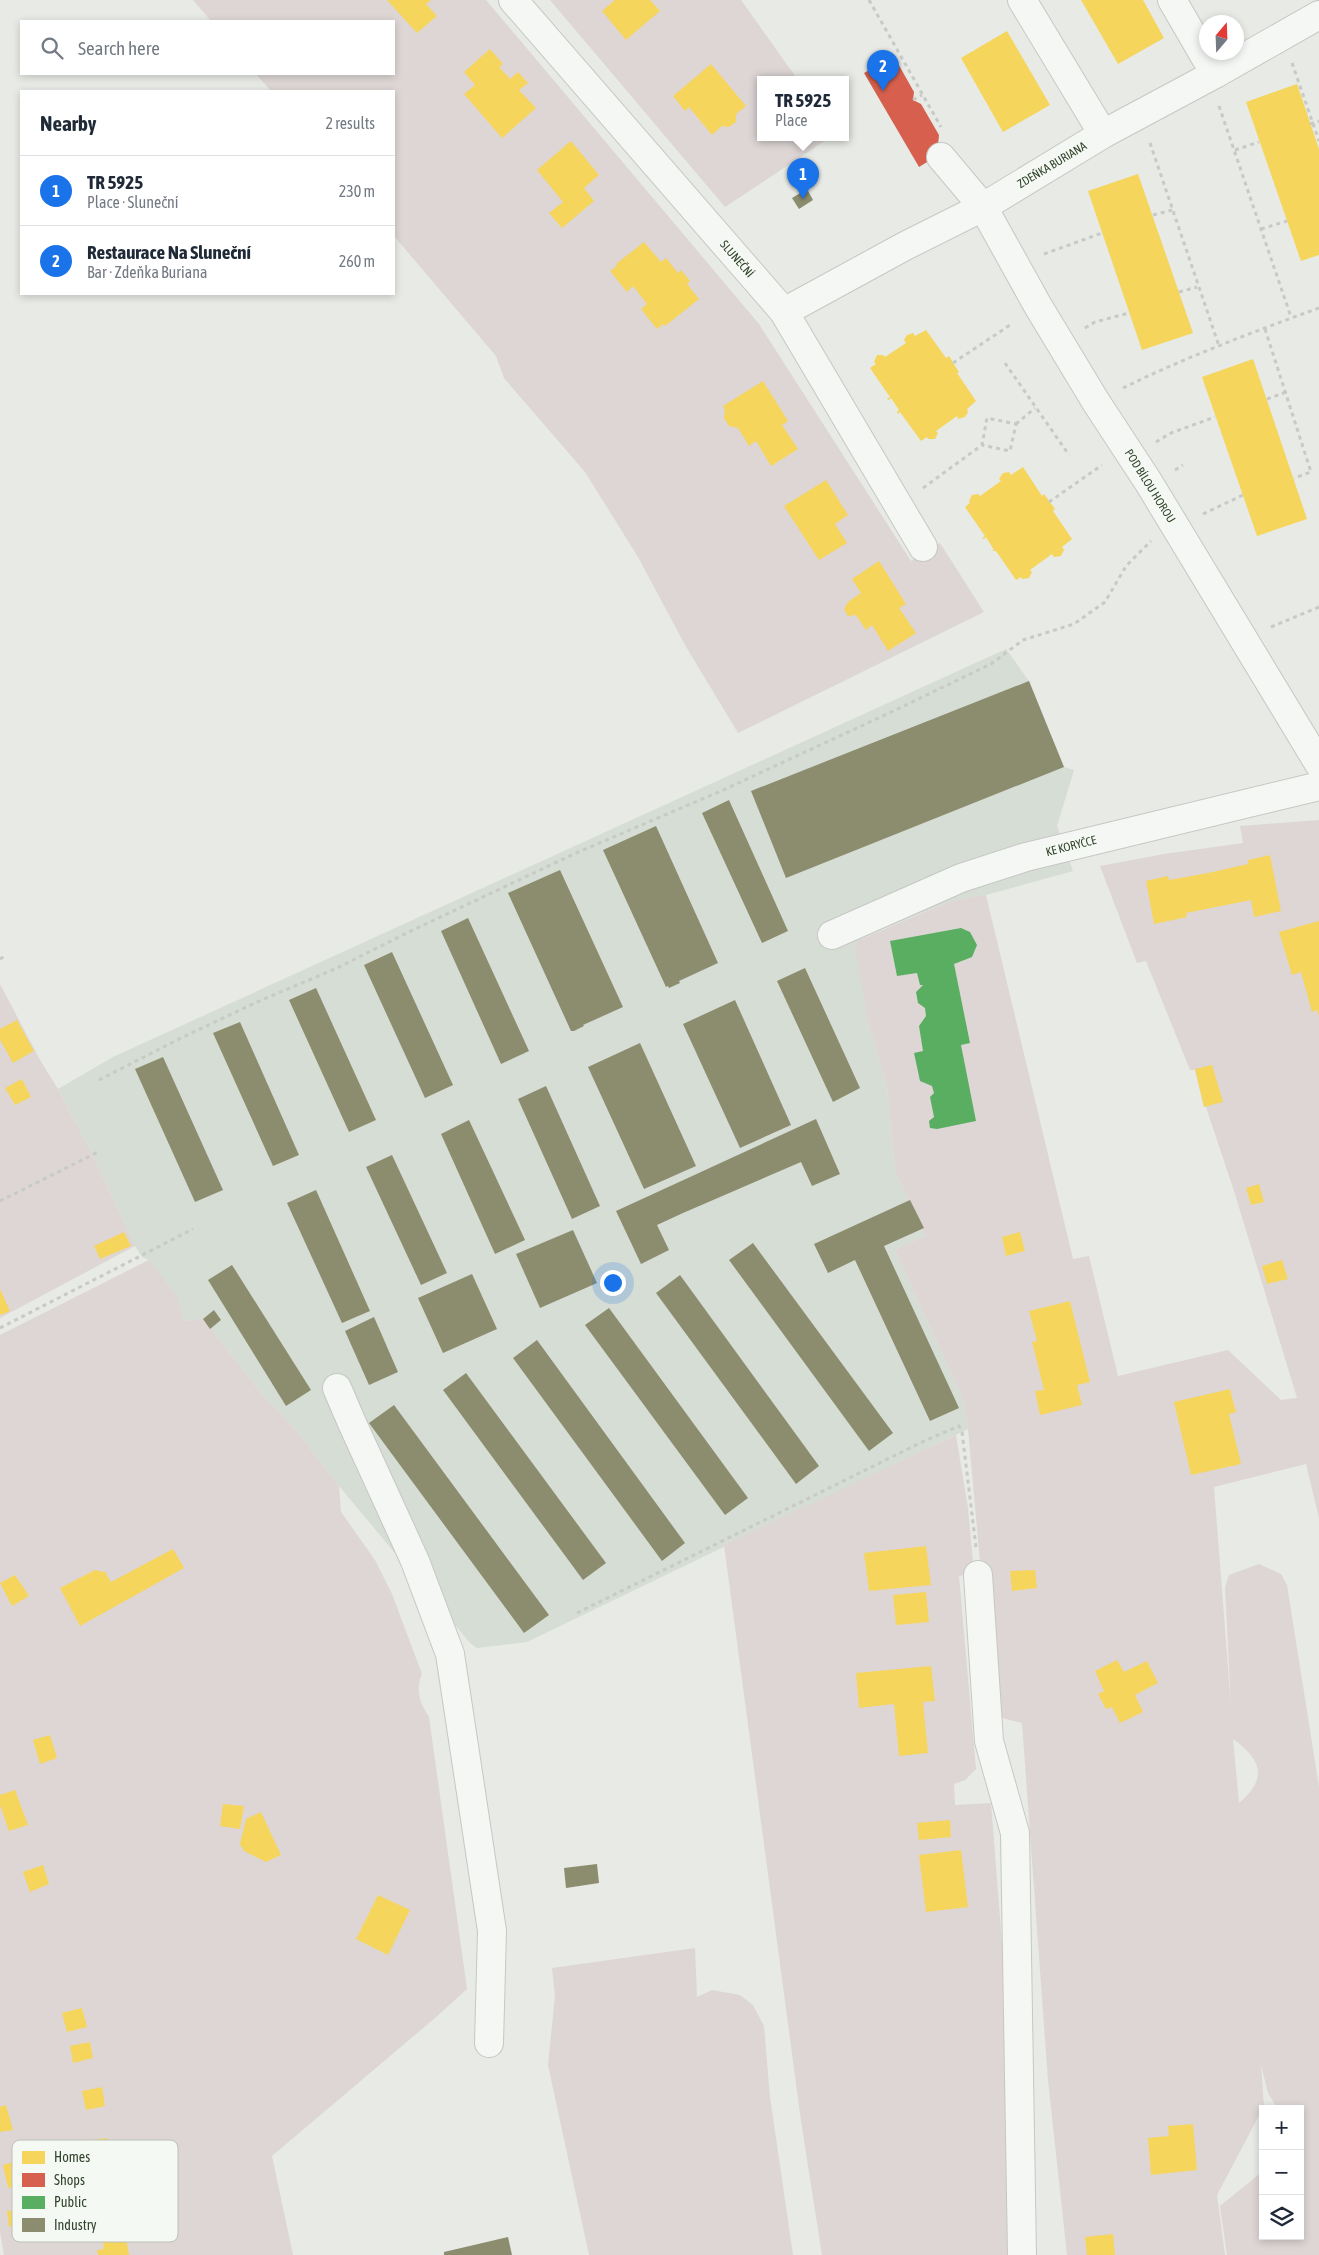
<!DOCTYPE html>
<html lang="en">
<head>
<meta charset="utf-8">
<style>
	body { margin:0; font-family:"Asap Condensed",sans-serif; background:#f2f2f3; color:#1f2937 }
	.controls { position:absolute; right:15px; bottom:15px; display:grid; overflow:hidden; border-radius:0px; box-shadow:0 2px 8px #0003 }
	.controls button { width:45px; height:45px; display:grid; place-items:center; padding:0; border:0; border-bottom:1px solid #e0e1e3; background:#fff; color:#1f2937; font:25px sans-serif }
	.compass { position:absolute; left:1199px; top:15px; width:45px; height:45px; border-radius:50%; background:#fff; box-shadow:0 2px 8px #0003; rotate:19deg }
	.you { position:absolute; left:612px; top:1282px; width:18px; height:18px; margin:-12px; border:4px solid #fff; border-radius:50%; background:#1a73e8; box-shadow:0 0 0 8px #1a73e833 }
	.badge { display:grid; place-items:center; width:32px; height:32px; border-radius:50%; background:#1a73e8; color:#fff; font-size:16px; font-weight:700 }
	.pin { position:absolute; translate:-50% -41px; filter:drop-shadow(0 1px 2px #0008) }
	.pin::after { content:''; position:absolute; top:26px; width:18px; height:15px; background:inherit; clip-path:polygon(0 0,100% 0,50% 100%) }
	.popup { position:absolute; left:757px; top:76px; width:92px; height:65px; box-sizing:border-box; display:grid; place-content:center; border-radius:0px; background:#fff; filter:drop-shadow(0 1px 4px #0005); font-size:16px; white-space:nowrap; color:#747a83 }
	.popup b { font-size:19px; color:#1f2937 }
	.popup::after { content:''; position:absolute; left:50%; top:100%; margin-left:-10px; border:10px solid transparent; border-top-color:#fff }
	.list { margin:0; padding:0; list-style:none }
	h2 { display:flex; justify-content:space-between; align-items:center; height:65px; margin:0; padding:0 20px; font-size:21px }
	h2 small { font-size:16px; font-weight:400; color:#747a83 }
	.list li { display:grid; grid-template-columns:32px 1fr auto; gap:15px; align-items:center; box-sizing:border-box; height:70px; padding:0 20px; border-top:1px solid #e0e1e3 }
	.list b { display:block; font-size:19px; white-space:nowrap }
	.list p { margin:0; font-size:16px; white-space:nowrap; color:#747a83 }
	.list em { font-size:16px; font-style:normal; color:#747a83 }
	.icon { flex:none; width:28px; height:28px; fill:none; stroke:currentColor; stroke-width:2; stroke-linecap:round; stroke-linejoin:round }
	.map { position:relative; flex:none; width:1319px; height:2255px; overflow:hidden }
	.search { position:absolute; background:#fff; box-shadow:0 2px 8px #0003; left:20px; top:20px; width:375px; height:55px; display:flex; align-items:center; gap:12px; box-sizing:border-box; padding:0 18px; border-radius:0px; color:#747a83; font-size:19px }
	.panel { position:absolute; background:#fff; box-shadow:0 2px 8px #0003; left:20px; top:90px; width:375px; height:205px; border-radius:0px }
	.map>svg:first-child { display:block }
	.built { fill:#d6ddd4 }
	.green { fill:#ddd6d5; fill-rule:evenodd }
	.homes { fill:#f6d55c }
	.shops { fill:#d6604d }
	.public { fill:#5aae61 }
	.industry { fill:#8c8c6e }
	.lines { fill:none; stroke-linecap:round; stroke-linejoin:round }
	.minor-casing { stroke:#c5c8c3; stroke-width:30 }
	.path { stroke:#c7cac5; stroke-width:3; stroke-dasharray:4 4; stroke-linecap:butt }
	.minor { stroke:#f5f7f5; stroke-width:28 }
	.labels { text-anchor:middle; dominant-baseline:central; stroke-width:5; stroke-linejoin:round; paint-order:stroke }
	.street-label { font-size:12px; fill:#32432c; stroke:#f5f9f4 }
	.key { fill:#f5f9f4; stroke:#bac2b8; stroke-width:1 }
	.key-label { font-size:14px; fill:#32432c }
</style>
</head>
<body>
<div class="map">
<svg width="1319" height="2255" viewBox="0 0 1319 2255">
	<rect width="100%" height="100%" fill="#e7eae5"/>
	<path class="built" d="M 1006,649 L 1029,681 L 1064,767 L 1074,770 L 1057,826 L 1073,871 L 986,895 L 951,901 L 861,938 L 868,1022 L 887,1086 L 895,1171 L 925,1236 L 895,1250 L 964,1401 L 968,1429 L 527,1642 L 477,1648 L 470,1643 L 339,1486 L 296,1430 L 266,1399 L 203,1319 L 183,1321 L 149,1260 L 142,1257 L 135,1246 L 94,1158 L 58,1089 L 113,1057 Z"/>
	<g class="green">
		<path d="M 193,0 L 486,0 L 759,324 L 911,561 L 940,543 L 984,612 L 738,733 L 685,645 L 638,557 L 585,472 L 504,378 L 496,356 L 394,236 L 394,91 L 271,91 L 256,74 L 394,74 L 394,21 L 211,21 Z"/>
		<path d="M 550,0 L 741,0 L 798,80 L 760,80 L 760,138 L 829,138 L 725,207 Z"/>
		<path d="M 1319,820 L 1319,1518 L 1306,1464 L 1214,1487 L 1231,1706 L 1225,1587 L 1229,1575 L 1259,1564 L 1281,1574 L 1287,1585 L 1319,1787 L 1319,2255 L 1227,2255 L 1220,2206 L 1263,2171 L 1263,2236 L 1300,2236 L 1300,2109 L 1278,2109 L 1268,2093 L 1261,2065 L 1264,2106 L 1217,2195 L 1225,2255 L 1067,2255 L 1048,2080 L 1022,1723 L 994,1716 L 968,1429 L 964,1401 L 895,1250 L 925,1236 L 895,1171 L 887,1086 L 868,1022 L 855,945 L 861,939 L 951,901 L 986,895 L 1073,1259 L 1089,1256 L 1118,1376 L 1228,1350 L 1281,1400 L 1297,1398 L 1234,1191 L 1206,1107 L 1204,1107 L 1195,1070 L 1190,1070 L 1146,961 L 1137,963 L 1100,866 L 1164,854 L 1243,843 L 1240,826 ZM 1233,1739 C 1262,1760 1268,1778 1239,1803 Z"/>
		<path d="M 0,984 L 40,1060 L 58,1089 L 94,1158 L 135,1246 L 0,1318 Z"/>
		<path d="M 149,1260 L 178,1298 L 183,1321 L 203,1319 L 266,1399 L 296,1430 L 339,1486 L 341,1512 L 375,1560 L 392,1594 L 422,1674 C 415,1690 420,1703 429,1717 L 467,1989 L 435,2018 L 272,2156 L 293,2255 L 4,2255 L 0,2232 L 0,1335 Z"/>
		<path d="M 956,1435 L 968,1508 L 974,1573 L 959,1576 L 976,1769 L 965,1780 L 954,1784 L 955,1805 L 991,1803 L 1004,1969 L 1011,2255 L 822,2255 L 801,2121 L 724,1545 Z"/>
		<path d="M 695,1948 L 697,1997 L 712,1990 L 740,1995 L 753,2005 L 764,2026 L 770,2097 L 793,2255 L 589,2255 L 548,2065 L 555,1996 L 552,1968 Z"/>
	</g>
	<g class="homes">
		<path d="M 387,0 L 431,0 L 426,4 L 437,16 L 417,33 Z"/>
		<path d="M 615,0 L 650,0 L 660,11 L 626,40 L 602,11 Z"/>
		<path d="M 1081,0 L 1143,0 L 1164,38 L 1118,64 Z"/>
		<path d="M 1007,31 L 1050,105 L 1003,132 L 961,58 Z"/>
		<path d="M 490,49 L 503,64 L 499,67 L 510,79 L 518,72 L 528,83 L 519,90 L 536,108 L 502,138 L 464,94 L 475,85 L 464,72 Z"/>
		<path d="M 711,64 L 746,106 L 736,114 L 736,122 L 729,127 L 722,126 L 712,135 L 689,107 L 685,111 L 673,96 Z"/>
		<path d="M 1297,84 L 1319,149 L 1319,255 L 1301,261 L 1246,102 Z"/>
		<path d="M 571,141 L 599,175 L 584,188 L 594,201 L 562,228 L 549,213 L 563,202 L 537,170 Z"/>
		<path d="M 1138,174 L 1193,333 L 1142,350 L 1088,191 Z"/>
		<path d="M 644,242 L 661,262 L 666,258 L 678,273 L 681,270 L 690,281 L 687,284 L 699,299 L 665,326 L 663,324 L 657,329 L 641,309 L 647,304 L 633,286 L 627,292 L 610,271 L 617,266 L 616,264 Z"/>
		<path d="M 926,330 L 946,358 L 949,356 L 953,363 L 959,372 L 957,373 L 976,401 L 967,409 L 968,412 L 965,417 L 958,419 L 957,416 L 936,431 L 938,433 L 935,439 L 928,439 L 927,437 L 921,441 L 900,412 L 898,414 L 897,412 L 899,410 L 891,398 L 889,400 L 887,399 L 890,397 L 870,368 L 876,364 L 874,362 L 877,355 L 883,355 L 885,357 L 906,343 L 904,340 L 907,335 L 913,333 L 915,336 Z"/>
		<path d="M 1253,359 L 1307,519 L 1257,536 L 1202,377 Z"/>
		<path d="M 763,381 L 788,421 L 782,425 L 798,449 L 771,466 L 756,441 L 749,446 L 738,428 L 729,426 L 724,418 L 725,410 L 723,406 Z"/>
		<path d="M 1023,467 L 1042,496 L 1044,494 L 1055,509 L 1053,511 L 1072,539 L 1062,547 L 1064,550 L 1061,556 L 1054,557 L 1052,554 L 1030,570 L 1032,572 L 1029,578 L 1022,579 L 1021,577 L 1016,580 L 996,551 L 992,551 L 994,550 L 986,537 L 984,539 L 982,538 L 985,536 L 965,507 L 970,503 L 969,501 L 972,495 L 978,494 L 980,496 L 1001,481 L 999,479 L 1003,473 L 1009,472 L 1011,475 Z"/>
		<path d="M 826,480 L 848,515 L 835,524 L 847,543 L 819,560 L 784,506 Z"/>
		<path d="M 879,561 L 906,604 L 899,608 L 916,633 L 888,651 L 872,625 L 866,630 L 856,615 L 848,616 L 844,609 L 848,602 L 861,593 L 852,579 Z"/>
		<path d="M 1270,855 L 1281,911 L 1254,917 L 1251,900 L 1186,913 L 1187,917 L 1154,924 L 1146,881 L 1168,876 L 1169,880 L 1208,873 L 1248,864 L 1248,860 Z"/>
		<path d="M 1319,921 L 1319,1016 L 1317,1010 L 1312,1012 L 1301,972 L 1292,975 L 1279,932 Z"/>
		<path d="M 17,1020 L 34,1051 L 13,1063 L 0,1040 L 0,1029 Z"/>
		<path d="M 1212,1065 L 1223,1102 L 1204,1107 L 1195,1069 Z"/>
		<path d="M 22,1079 L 31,1097 L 15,1105 L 5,1088 Z"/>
		<path d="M 1259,1184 L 1264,1202 L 1251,1205 L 1246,1188 Z"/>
		<path d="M 124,1232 L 131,1246 L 100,1259 L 94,1246 Z"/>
		<path d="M 1020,1232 L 1025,1251 L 1006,1256 L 1002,1237 Z"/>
		<path d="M 1282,1260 L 1288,1279 L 1267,1284 L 1262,1266 Z"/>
		<path d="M 0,1289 L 10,1311 L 1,1315 L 0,1313 Z"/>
		<path d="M 1070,1301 L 1090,1382 L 1077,1385 L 1082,1405 L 1040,1415 L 1035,1391 L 1044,1390 L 1032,1342 L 1037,1341 L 1029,1311 Z"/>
		<path d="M 1230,1389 L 1236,1412 L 1229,1414 L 1241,1464 L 1191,1475 L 1174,1402 Z"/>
		<path d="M 926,1546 L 931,1585 L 869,1591 L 864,1553 Z"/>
		<path d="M 173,1549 L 184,1568 L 80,1626 L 60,1588 L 95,1570 L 105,1572 L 111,1582 Z"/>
		<path d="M 1035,1570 L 1037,1588 L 1012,1591 L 1010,1571 Z"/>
		<path d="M 15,1575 L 29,1596 L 12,1606 L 0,1583 Z"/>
		<path d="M 926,1592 L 929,1622 L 896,1625 L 893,1595 Z"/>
		<path d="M 1117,1660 L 1124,1672 L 1147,1661 L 1158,1683 L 1135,1695 L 1143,1712 L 1120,1723 L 1112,1707 L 1106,1709 L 1098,1694 L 1104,1691 L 1095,1671 Z"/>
		<path d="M 931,1666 L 935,1701 L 923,1702 L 928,1753 L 899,1756 L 894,1704 L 859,1708 L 856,1673 Z"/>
		<path d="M 50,1735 L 57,1758 L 40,1764 L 33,1740 Z"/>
		<path d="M 15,1790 L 28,1825 L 9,1831 L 0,1805 L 0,1795 Z"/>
		<path d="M 223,1804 L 244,1806 L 240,1829 L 220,1826 Z"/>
		<path d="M 261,1812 L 281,1855 L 266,1862 L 244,1851 L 240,1844 L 246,1819 Z"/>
		<path d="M 950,1820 L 951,1837 L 919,1840 L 917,1823 Z"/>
		<path d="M 961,1850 L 968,1907 L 926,1912 L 919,1855 Z"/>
		<path d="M 43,1865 L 49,1884 L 30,1892 L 23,1872 Z"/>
		<path d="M 378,1895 L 410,1910 L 388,1955 L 356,1939 Z"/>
		<path d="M 82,2008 L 87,2027 L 67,2032 L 62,2013 Z"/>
		<path d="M 90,2042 L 93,2058 L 73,2063 L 70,2046 Z"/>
		<path d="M 102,2087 L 105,2106 L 86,2110 L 82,2091 Z"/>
		<path d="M 6,2105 L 13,2130 L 0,2132 L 0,2107 Z"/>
		<path d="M 1193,2124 L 1197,2170 L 1151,2175 L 1148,2138 L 1169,2136 L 1168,2126 Z"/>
		<path d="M 107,2138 L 111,2158 L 96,2160 L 92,2140 Z"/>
		<path d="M 17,2161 L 23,2184 L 8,2188 L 3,2165 Z"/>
		<path d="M 117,2186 L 120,2198 L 105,2203 L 101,2189 Z"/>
		<path d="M 20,2209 L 23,2224 L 9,2227 L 7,2211 Z"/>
		<path d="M 125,2232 L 129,2255 L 98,2255 L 97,2250 L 104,2249 L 102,2236 Z"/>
		<path d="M 1113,2234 L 1115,2255 L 1087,2255 L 1085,2237 Z"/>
	</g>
	<path class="shops" d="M 889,59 L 896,60 L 914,92 L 913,100 L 921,104 L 939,135 L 937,156 L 919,167 L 864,73 Z"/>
	<path class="public" d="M 961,928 L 970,932 L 977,945 L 972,957 L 954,964 L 970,1043 L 961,1045 L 976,1121 L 937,1129 L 930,1128 L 929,1121 L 934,1117 L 930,1097 L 934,1093 L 932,1086 L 920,1081 L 914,1053 L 923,1051 L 919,1026 L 926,1016 L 925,1008 L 918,1003 L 916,992 L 923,985 L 920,985 L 917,973 L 897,976 L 890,941 Z"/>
	<g class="industry">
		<path d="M 807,189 L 813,200 L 799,209 L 792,198 Z"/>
		<path d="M 1029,681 L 1064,767 L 786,878 L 751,791 Z"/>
		<path d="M 729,800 L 788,931 L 762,943 L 702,813 Z"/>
		<path d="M 656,826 L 718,963 L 679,981 L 680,983 L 669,988 L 668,986 L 666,987 L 603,850 Z"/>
		<path d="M 560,870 L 623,1007 L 583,1025 L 584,1026 L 574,1031 L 571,1031 L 508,893 Z"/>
		<path d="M 468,918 L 529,1051 L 501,1064 L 441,931 Z"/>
		<path d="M 392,952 L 453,1085 L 425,1098 L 364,965 Z"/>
		<path d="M 805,968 L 860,1088 L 833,1102 L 777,981 Z"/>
		<path d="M 316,988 L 376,1120 L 349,1132 L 289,1000 Z"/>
		<path d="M 735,1000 L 791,1125 L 740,1148 L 683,1024 Z"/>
		<path d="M 240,1022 L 299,1155 L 273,1166 L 213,1033 Z"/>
		<path d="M 640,1043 L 696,1166 L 644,1189 L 588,1067 Z"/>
		<path d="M 163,1057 L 223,1190 L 195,1202 L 135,1069 Z"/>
		<path d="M 546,1086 L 600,1206 L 572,1219 L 518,1099 Z"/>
		<path d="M 816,1119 L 840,1174 L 812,1186 L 801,1162 L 683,1213 L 657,1225 L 669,1250 L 641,1264 L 616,1211 Z"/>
		<path d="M 469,1120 L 525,1240 L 495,1254 L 441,1134 Z"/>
		<path d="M 392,1155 L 447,1273 L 421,1285 L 366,1167 Z"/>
		<path d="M 316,1190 L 370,1311 L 342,1323 L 287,1203 Z"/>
		<path d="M 910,1200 L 924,1228 L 884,1246 L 959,1408 L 930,1421 L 855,1260 L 828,1273 L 814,1244 Z"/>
		<path d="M 573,1230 L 597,1283 L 540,1308 L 516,1254 Z"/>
		<path d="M 753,1243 L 893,1433 L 869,1451 L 729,1260 Z"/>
		<path d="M 232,1265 L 311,1390 L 286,1406 L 208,1280 Z"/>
		<path d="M 472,1274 L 497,1329 L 443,1353 L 418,1298 Z"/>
		<path d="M 680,1275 L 819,1466 L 796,1484 L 656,1293 Z"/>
		<path d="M 609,1308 L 748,1498 L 725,1515 L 585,1325 Z"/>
		<path d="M 214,1310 L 221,1320 L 210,1329 L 203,1319 Z"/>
		<path d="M 374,1317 L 398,1372 L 369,1385 L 345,1331 Z"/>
		<path d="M 537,1340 L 685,1543 L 662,1561 L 513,1358 Z"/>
		<path d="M 466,1373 L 606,1563 L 583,1580 L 443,1390 Z"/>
		<path d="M 394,1405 L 549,1615 L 524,1633 L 369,1423 Z"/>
		<path d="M 597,1864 L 599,1883 L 566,1888 L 564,1868 Z"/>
		<path d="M 508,2237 L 512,2255 L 444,2255 L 444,2252 Z"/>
	</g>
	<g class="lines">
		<g class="minor-casing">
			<g id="minor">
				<path d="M 513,0 L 784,312 L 923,547"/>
				<path d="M 1022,0 L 1103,134"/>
				<path d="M 1172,0 L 1215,74"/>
				<path d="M 941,157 L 983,207 L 1038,306 L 1096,402 L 1149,483 L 1319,764"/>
				<path d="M 784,312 L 905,246 L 983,207 L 1103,134 L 1215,74 L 1319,15"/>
				<path d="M 832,935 L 961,878 L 1026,857 L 1319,786"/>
				<path d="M 337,1388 L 352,1423 L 415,1561 L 450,1654 L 492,1931 L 489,2043"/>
				<path d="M 978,1575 L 989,1741 L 1015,1833 L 1022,2255"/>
			</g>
		</g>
		<g class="path">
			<path d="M 869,0 L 941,127"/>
			<path d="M 1292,63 L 1319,141"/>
			<path d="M 913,100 L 922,95"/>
			<path d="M 1219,106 L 1291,317"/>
			<path d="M 1310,124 L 1319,121"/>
			<path d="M 1150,143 L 1219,346"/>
			<path d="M 1235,150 L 1259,142"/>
			<path d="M 1153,215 L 1172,210"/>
			<path d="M 1261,229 L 1287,221"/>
			<path d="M 1044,254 L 1102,233"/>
			<path d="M 1179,292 L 1197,287"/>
			<path d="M 1085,328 L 1095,322 L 1129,313"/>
			<path d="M 1265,329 L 1311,472 L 1294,478"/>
			<path d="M 953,363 L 1013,323"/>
			<path d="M 1005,363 L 1069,455"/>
			<path d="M 1123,388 C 1186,357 1253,332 1319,308"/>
			<path d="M 1267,399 L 1286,392"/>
			<path d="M 1016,424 L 1035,408"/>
			<path d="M 1156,442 L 1171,433 L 1215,417"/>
			<path d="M 1175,470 L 1183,465"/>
			<path d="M 923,488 L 982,445 L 987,418 L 1016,424 L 1010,451 L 982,445"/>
			<path d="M 1049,502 L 1102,465"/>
			<path d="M 1203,514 L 1243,495"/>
			<path d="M 1271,627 L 1319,607"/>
			<path d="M 0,959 L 7,955"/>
			<path d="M 99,1080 L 183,1037 L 257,1002 L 335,969 L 411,931 L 576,853 L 721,791 L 887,714 L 991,664 L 1023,640 L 1074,624 L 1105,602 L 1126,566 L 1151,541"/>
			<path d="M 0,1201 L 100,1151"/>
			<path d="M 0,1328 L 193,1229"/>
			<path d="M 577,1613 L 922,1442 L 959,1426 L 962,1432 L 976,1547"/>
		</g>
		<use href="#minor" class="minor"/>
	</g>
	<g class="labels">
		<g class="street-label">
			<text transform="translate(1052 165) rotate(-31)">ZDEŇKA BURIANA</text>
			<text transform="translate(737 259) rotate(49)">SLUNEČNÍ</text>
			<text transform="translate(1150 486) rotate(58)">POD BÍLOU HOROU</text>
			<text transform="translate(1071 846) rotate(-14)">KE KORYČCE</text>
		</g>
	</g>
	<rect x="12" y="2140" width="166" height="102" rx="8" class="key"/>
	<rect x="22" y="2151" width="23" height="13" fill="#f6d55c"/>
	<rect x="22" y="2173" width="23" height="14" fill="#d6604d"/>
	<rect x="22" y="2196" width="23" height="13" fill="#5aae61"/>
	<rect x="22" y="2218" width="23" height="14" fill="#8c8c6e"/>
	<g class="key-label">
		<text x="54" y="2162">Homes</text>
		<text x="54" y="2185">Shops</text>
		<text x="54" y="2207">Public</text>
		<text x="54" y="2230">Industry</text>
	</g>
</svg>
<div class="controls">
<button>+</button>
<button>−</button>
<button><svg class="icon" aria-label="layers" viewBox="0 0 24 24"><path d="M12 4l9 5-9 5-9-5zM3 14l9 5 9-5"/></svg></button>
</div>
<svg class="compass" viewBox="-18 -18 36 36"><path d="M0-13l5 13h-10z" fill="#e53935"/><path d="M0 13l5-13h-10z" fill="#747a83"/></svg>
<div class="you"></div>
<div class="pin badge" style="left:803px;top:199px">1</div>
<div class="popup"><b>TR 5925</b>Place</div>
<div class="pin badge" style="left:883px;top:91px">2</div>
<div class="search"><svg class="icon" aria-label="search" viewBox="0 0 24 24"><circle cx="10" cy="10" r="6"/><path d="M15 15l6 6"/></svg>Search here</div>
<section class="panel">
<h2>Nearby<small>2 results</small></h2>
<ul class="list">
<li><span class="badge">1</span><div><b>TR 5925</b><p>Place · Sluneční</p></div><em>230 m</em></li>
<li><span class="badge">2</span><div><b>Restaurace Na Sluneční</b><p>Bar · Zdeňka Buriana</p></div><em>260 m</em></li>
</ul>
</section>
</div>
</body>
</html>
